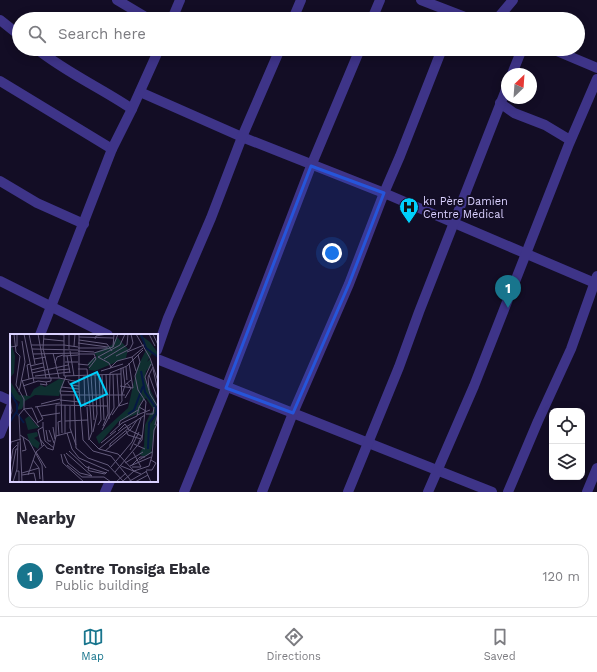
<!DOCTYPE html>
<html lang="en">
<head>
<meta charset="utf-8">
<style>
	body { margin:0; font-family:"Work Sans",sans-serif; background:#f2f2f3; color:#2b2b33 }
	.controls { position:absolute; right:12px; bottom:12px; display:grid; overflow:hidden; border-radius:8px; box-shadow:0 2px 10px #0003 }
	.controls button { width:36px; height:36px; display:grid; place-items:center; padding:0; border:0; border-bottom:1px solid #e1e1e2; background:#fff; color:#2b2b33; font:20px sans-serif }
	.compass { position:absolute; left:501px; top:68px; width:36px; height:36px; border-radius:50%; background:#fff; box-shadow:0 2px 10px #0003; rotate:25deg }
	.you { position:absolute; left:332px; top:253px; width:14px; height:14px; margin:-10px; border:3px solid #fff; border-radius:50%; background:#1a73e8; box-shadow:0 0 0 6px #1a73e833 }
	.badge { display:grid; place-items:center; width:26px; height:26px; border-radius:50%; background:#18758d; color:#fff; font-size:13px; font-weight:700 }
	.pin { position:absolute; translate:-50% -33px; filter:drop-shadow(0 1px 2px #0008) }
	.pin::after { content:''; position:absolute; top:21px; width:14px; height:12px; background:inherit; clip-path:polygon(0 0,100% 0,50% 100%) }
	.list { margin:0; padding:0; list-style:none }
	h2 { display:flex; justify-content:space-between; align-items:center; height:52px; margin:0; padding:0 16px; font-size:17px }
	h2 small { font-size:13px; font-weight:400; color:#7c7c81 }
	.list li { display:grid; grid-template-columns:26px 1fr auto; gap:12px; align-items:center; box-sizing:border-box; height:64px; margin:0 8px 8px; padding:0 8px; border:1px solid #e1e1e2; border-radius:12px }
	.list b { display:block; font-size:15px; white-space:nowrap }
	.list p { margin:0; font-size:13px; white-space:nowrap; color:#7c7c81 }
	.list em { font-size:13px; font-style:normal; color:#7c7c81 }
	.icon { flex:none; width:22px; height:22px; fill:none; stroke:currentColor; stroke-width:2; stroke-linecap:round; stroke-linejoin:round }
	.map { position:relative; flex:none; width:597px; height:492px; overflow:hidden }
	.search { position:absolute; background:#fff; box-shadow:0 2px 10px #0003; left:12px; right:12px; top:12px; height:44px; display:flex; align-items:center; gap:10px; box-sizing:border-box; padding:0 14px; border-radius:22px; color:#7c7c81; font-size:15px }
	.sheet { height:124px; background:#fff }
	nav { display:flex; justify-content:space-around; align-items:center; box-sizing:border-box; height:56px; border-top:1px solid #e1e1e2; background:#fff; font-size:11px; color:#7c7c81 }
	nav a { display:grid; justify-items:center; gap:2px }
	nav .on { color:#18758d }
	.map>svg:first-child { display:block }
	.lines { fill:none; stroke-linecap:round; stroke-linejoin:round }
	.minor { stroke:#3e3488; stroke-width:10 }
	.marked { fill:#2655da; fill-opacity:0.2; stroke:#2655da; stroke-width:3; stroke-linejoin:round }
	.labels { text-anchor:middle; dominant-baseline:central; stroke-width:4; stroke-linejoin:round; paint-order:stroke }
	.poi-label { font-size:11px; fill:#dad1ff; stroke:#130d25; text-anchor:start }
	.inset-river { fill:none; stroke:#061845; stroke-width:2 }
	.inset-road { fill:none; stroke:#635b7c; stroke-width:1 }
	.view { fill:#00d0fc; fill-opacity:0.15; stroke:#00d0fc; stroke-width:2 }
	.inset-edge { fill:none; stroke:#dad1ff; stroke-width:2 }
</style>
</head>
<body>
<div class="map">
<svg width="597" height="492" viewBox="0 0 597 492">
	<rect width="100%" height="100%" fill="#130d25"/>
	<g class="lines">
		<g class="minor">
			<path d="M 117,0 L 149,19"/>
			<path d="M 421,0 L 470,19"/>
			<path d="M 172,19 L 180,0"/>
			<path d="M 293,19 L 301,0"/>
			<path d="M 372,19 L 380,0"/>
			<path d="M 497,19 L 513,0"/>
			<path d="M 0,20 L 19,35"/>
			<path d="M 37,49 C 67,73 101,88 132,109"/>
			<path d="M 552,49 L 597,68"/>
			<path d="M 512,74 L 522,49"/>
			<path d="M 0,81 L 112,149"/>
			<path d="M 140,92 L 242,137 L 384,193 L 597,284"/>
			<path d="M 500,103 L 514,113 L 545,125 L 570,140"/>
			<path d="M 0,181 L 37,203 L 84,224"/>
			<path d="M 0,281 L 108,335"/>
			<path d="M 40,335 L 112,149 L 132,109 L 159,49"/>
			<path d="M 157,350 L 168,318 L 211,218 L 242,137 L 280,49"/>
			<path d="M 157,359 L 492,492"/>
			<path d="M 0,396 L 11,401"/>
			<path d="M 0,434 L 11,407"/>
			<path d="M 105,492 L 110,481"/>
			<path d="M 184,492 L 226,388 L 311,166 L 360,49"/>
			<path d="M 262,492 L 293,413 L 349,284 L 384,193 L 400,156 L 442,49"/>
			<path d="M 348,492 L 399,367 L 419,312 L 507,87"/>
			<path d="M 428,492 L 474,386 L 569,144 L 597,79"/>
			<path d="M 508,492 L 538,421 L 571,349 L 597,276"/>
			<path d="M 587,492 L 597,468"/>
		</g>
	</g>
	<path class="marked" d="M 311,166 L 384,193 L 349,284 L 293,413 L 226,388 Z"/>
	<defs>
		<g id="hospital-pin" transform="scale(1)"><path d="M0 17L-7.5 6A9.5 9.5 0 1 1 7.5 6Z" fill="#00d0fc" stroke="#130d25"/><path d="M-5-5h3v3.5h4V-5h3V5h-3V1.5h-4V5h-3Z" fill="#111"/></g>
	</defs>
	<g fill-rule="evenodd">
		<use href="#hospital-pin" x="409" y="207"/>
	</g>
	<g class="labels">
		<g class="poi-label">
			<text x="423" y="201">kn Père Damien<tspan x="423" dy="13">Centre Médical</tspan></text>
		</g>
	</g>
	<g transform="translate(10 334)">
		<rect width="148" height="148" fill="#130d25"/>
		<path d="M 129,0 L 140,8 L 148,19 L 148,24 L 142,19 L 137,28 L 140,25 L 142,31 L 136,37 L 135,45 L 148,72 L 140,91 L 148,78 L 141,117 L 144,118 L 134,123 L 129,120 L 134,112 L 135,91 L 140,80 L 144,76 L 136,64 L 131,68 L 133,61 L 128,75 L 119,82 L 128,75 L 130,70 L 131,68 L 130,79 L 109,87 L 89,110 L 86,103 L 118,74 L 127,34 L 137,14 ZM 107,3 L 118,15 L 116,24 L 85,37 L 79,36 L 78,29 L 87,22 L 84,19 L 102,11 ZM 0,6 L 5,22 L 4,39 L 0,44 ZM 49,45 L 55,46 L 49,62 L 25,61 L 15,67 L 12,75 L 7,76 L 10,68 L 0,62 L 0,47 L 9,61 L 20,62 L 24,55 L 31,51 L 35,53 ZM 19,82 L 26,91 L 30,92 L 28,94 L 18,96 L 15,85 ZM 27,98 L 28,102 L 24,104 L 30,109 L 28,115 L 20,110 L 17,100 Z" fill="#0f2f30"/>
		<path class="inset-river" d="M 131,0 L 136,14 L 148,23M 131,37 L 135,58 L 146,74 L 147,78 L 139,89 L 138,115M 0,58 L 7,70 L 7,77 L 0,88M 7,79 L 14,89M 118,80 L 124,76 L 133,52"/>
		<path class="inset-road" d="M 4,0 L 6,18 L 10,22 L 6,51 L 14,65 L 14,75M 14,0 L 24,48M 19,0 L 25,30M 28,0 L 36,44M 34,0 L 33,14 L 40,44M 41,0 L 54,1M 54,0 L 54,42 L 111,40 L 111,34M 59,0 L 59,15M 69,0 L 69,55 L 73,106 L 83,117 L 101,122 L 122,148M 126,0 L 140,24 L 148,47M 139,0 L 145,12M 143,0 L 148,11M 69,3 L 104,4M 34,5 L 54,7M 85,5 L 86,2 L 97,0M 69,6 L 97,10 L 102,17M 68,9 L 98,13M 21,11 L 54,11M 54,11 L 68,13M 64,12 L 65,0M 0,13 L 7,12 L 7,0M 103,13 L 104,0M 68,14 L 97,14M 22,15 L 68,16M 60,17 L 64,42M 68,17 L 84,18M 117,18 L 134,11M 84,19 L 103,13 L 108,0M 23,20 L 68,19M 68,20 L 84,20 L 86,25 L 79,34M 53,22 L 68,21M 57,22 L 60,39M 106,22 L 120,15 L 123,9 L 121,0M 88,23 L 110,11 L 115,0M 88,23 L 99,29 L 101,33 L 99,35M 122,23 L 133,14M 24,25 L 36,23M 94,25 L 117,11 L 118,0M 55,28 L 68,28M 45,29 L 47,23 L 53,21M 119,29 L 123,54M 68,30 L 78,31 L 85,23M 141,30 L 135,43 L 140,60 L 148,73M 20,32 L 33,29M 101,33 L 107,27 L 122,23 L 126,37M 116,33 L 117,46M 113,34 L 115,51M 68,35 L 77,35 L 82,98 L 79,106M 143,35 L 148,57M 21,36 L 34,33M 48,36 L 60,35M 91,37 L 113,30M 22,39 L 58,31M 107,40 L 109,72 L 118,69M 81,41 L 84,86M 92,41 L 94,86M 139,41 L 148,66M 25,42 L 60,38M 56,42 L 50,57 L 51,61 L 115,61M 74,42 L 75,73M 49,44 L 69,48M 19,45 L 17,31 L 20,30M 12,46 L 17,62M 12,47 L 23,44 L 49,44 L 43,19M 58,47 L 60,51 L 69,52M 30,50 L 37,51 L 36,48 L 41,47 L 41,44M 13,52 L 28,47 L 36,48M 110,52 L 123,54M 51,53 L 69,55M 139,56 L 138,43 L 143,33M 50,57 L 69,58M 9,58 L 15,28 L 12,7M 64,60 L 66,114 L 78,124 L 98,131 L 114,148M 51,61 L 52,99M 112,61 L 115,51 L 121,46M 115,64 L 121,54 L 117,49M 0,65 L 2,77 L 0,82M 134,65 L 129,73 L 136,77M 50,66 L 70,68M 31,70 L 50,65M 46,71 L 97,72M 55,71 L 55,99M 60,72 L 60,94 L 66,111M 25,73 L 50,69M 27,73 L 33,85 L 27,89M 77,73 L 79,106M 14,75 L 29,93M 14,75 L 22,74 L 28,88M 136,80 L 143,80 L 144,73M 102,81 L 112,67 L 111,40M 127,81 L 140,76M 31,82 L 50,79M 99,85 L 100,39 L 117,32 L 133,16M 55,87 L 78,86M 88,91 L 91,86 L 89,41M 109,91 L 110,87 L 128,76M 145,91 L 148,79M 93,92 L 98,80 L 96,41M 33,93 L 35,107 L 44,114M 43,93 L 45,105M 36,96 L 38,107 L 41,107M 39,96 L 44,109M 92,96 L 104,74 L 103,40M 108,97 L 115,90 L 119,96 L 132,102 L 128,110M 116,97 L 118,101 L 131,105M 83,98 L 87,80 L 85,41M 57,99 L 62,115 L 69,124 L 99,137M 100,100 L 112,89 L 127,82 L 129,73M 10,101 L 19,107 L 32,131 L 33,148M 49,101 L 48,88 L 51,87M 46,102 L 46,71M 30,105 L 37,114 L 43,116 L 46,102 L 61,98M 80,106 L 89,115 L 108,120 L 124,137M 91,109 L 106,97M 124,110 L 135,115M 32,112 L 28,96 L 33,93 L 33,88M 100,113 L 100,110 L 121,92M 0,115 L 1,108 L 11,105M 89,115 L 113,95 L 135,81M 120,116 L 129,98M 12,117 L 16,116 L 13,103M 59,117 L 76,133 L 96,139M 95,117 L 121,95 L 127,86M 26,118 L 36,134M 51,120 L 53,129 L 74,148M 54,120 L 58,129 L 70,139 L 82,142 L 56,119M 23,126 L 29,134 L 30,145M 129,126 L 142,118M 115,129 L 133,118M 57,131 L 72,143 L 94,143 L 101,148M 0,132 L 3,115 L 7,111M 79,132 L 78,136 L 80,137 L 95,140 L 97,138M 111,132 L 131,140M 120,132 L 141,123M 121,132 L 130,123 L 135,123M 101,133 L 122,108 L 131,84M 122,133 L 131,133 L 123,118M 136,136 L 142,136 L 146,129 L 141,126M 6,137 L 9,137 L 9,148M 136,137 L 141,148M 105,138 L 132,106 L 136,68 L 128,56 L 125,42 L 130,28 L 128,21M 12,139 L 29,134M 12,141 L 24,139 L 26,148M 18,141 L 26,118 L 34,111M 113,147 L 124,137 L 139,132 L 142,122 L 144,96 L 148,88M 0,148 L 6,115 L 8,115M 3,148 L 7,135 L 8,108M 12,148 L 9,81 L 14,75M 106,148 L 116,139M 118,148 L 137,137M 125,148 L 138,141"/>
		<path class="view" d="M 87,38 L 97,60 L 71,72 L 61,50 Z"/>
		<rect width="148" height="148" class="inset-edge"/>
	</g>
</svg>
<div class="controls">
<button><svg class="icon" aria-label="locate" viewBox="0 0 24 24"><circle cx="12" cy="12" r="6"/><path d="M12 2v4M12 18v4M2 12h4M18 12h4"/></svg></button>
<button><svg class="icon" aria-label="layers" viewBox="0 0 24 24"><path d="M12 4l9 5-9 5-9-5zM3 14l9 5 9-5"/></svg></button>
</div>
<svg class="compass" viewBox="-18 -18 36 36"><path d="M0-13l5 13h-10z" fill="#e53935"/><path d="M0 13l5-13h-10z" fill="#7c7c81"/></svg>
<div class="you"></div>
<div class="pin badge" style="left:508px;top:308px">1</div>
<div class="search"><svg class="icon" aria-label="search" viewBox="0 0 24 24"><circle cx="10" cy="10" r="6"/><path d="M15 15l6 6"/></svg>Search here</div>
</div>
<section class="sheet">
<h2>Nearby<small></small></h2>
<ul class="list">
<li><span class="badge">1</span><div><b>Centre Tonsiga Ebale</b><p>Public building</p></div><em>120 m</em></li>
</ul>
</section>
<nav>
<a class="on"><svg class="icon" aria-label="map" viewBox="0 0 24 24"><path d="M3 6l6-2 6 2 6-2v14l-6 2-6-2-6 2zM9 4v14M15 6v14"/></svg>Map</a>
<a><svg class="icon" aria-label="directions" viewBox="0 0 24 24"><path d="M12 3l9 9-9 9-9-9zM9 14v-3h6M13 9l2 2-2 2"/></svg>Directions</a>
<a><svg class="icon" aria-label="saved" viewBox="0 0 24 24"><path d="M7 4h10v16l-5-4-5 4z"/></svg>Saved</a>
</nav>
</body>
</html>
